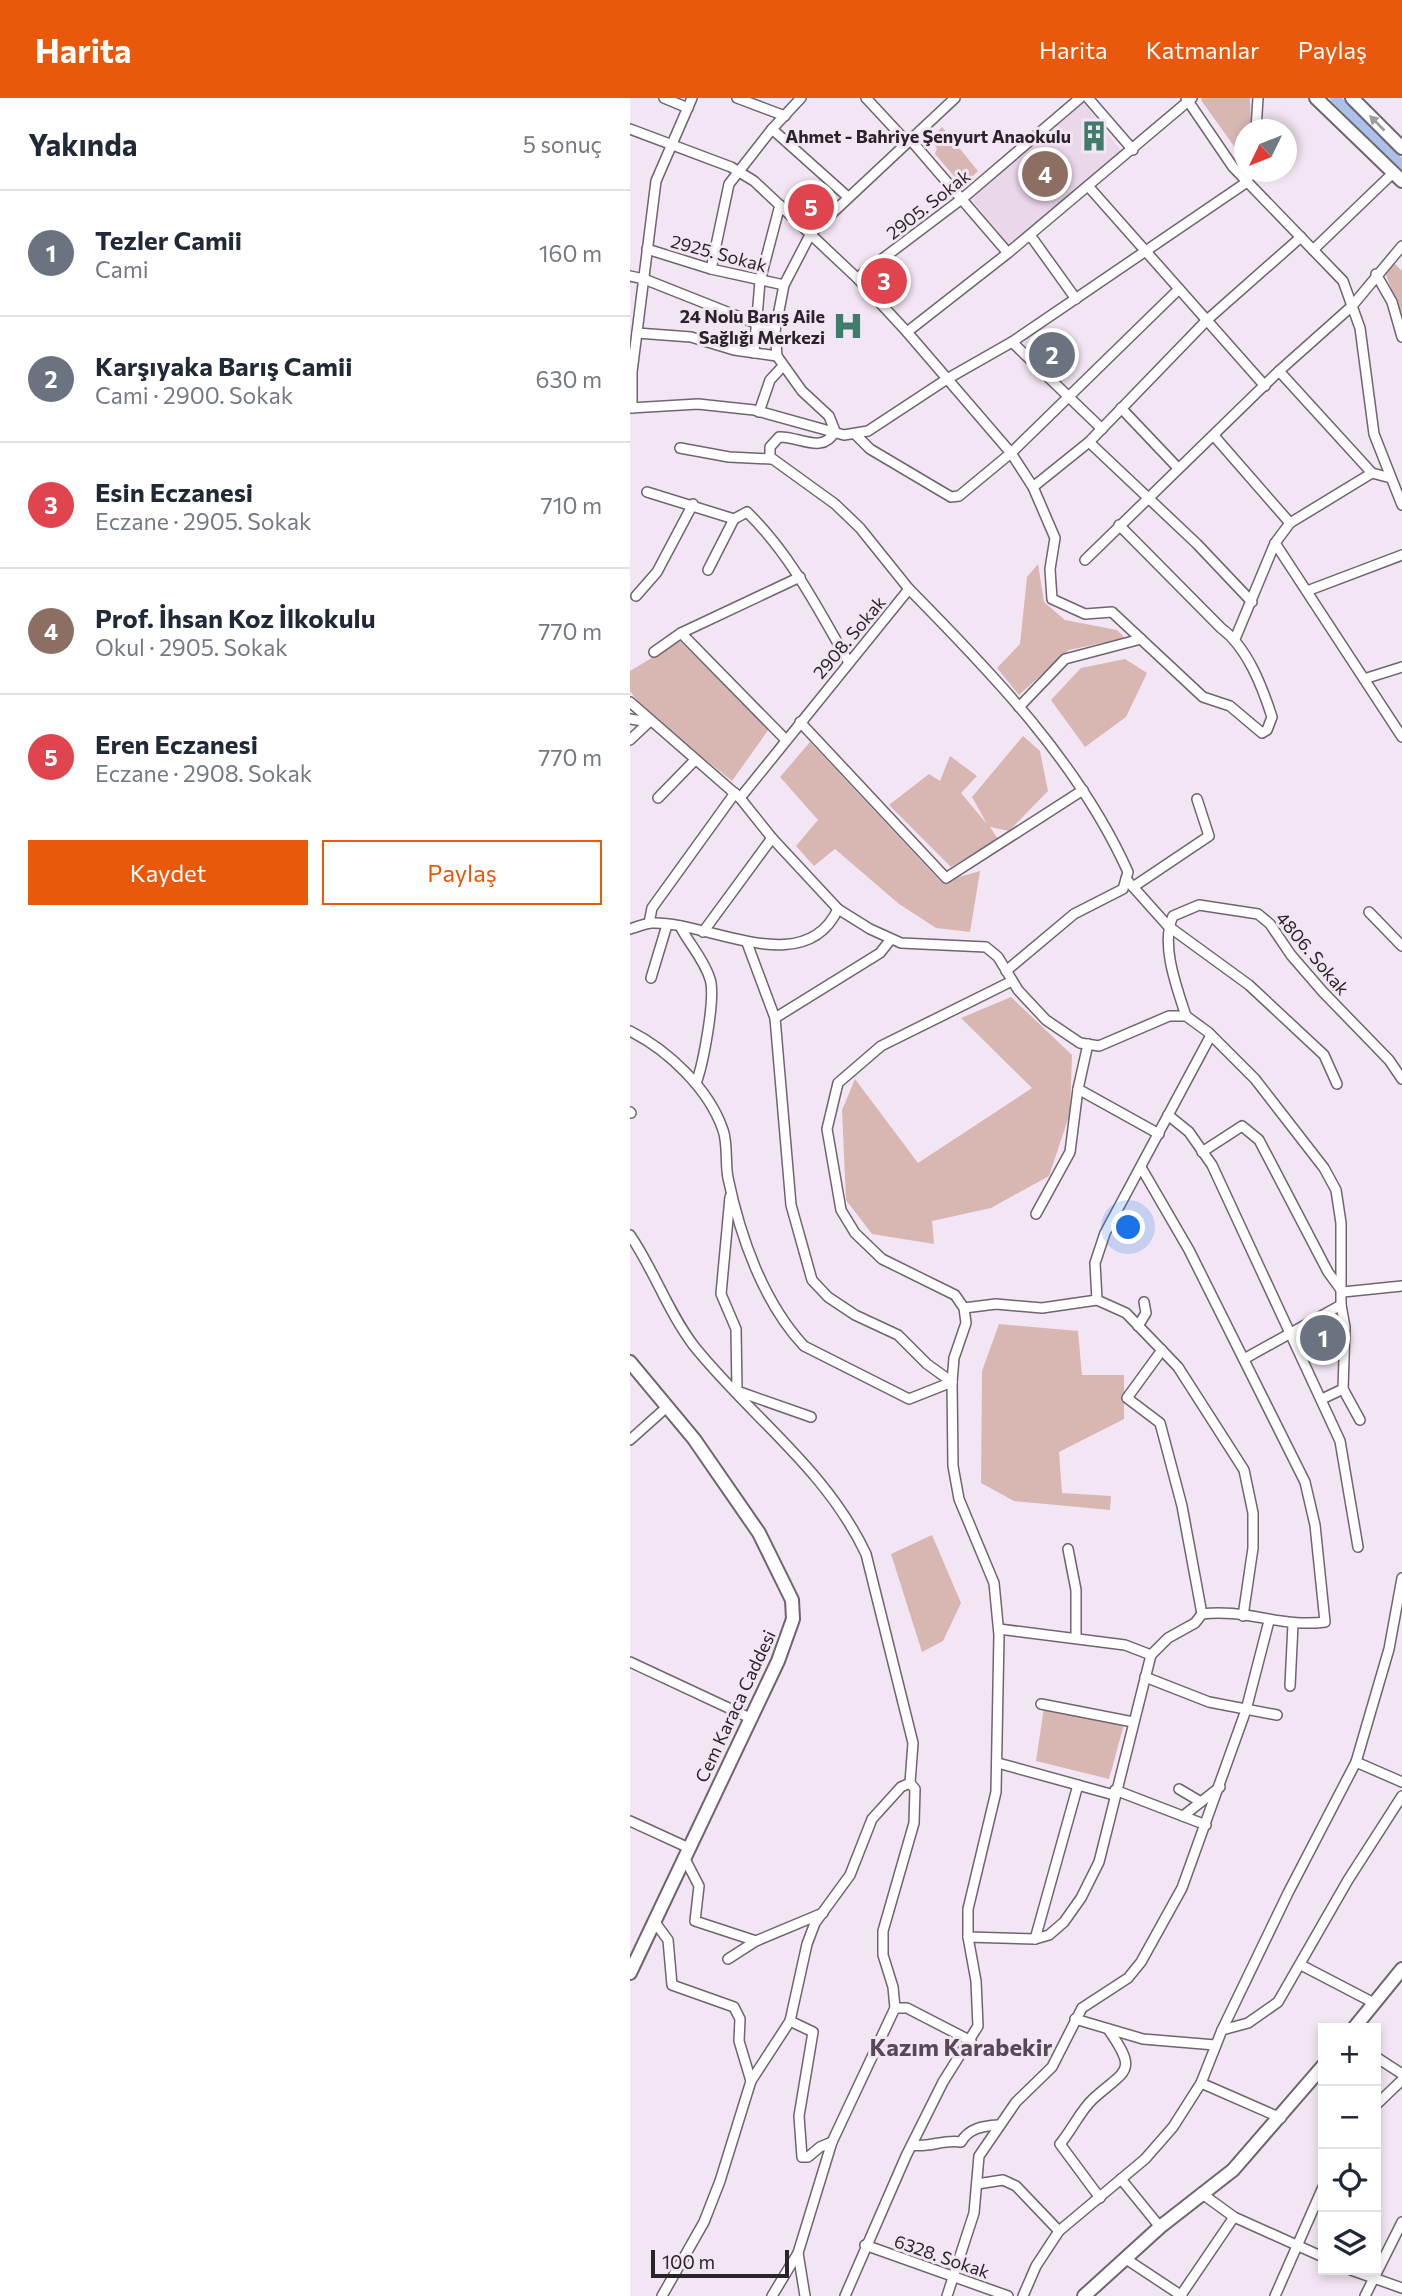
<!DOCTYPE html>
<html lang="tr">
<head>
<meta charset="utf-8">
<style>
	body { margin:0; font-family:Commissioner,sans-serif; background:#f2f2f3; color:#1f2937 }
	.controls { position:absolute; right:21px; bottom:21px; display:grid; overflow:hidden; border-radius:0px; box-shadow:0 4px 10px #0003 }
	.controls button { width:63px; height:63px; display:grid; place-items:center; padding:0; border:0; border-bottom:2px solid #e0e1e3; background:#fff; color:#1f2937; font:35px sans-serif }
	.compass { position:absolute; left:604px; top:21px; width:63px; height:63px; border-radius:50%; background:#fff; box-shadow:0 4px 10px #0003; rotate:227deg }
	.scale { position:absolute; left:21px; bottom:18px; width:138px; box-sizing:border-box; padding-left:7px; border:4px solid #292429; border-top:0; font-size:19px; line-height:24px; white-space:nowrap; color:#292429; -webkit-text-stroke:5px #f3e6f4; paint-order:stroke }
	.you { position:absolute; left:499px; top:1130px; width:24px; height:24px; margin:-18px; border:5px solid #fff; border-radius:50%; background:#1a73e8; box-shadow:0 0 0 10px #1a73e833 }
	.badge { display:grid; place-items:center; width:46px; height:46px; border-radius:50%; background:#ea580c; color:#fff; font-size:23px; font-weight:700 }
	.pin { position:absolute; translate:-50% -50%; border:4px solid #fff; box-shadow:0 2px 7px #0006 }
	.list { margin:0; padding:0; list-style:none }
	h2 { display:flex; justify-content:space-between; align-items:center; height:91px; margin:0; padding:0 28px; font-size:30px }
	h2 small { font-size:23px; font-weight:400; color:#747a83 }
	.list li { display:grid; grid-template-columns:46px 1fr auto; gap:21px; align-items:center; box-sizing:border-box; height:126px; padding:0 28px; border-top:2px solid #e0e1e3 }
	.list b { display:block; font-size:26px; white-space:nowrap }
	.list p { margin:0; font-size:23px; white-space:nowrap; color:#747a83 }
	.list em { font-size:23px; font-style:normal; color:#747a83 }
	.actions { display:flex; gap:14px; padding:21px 28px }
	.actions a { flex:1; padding:16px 0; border:2px solid #ea580c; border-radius:0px; text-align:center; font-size:24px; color:#ea580c }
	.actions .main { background:#ea580c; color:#fff }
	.icon { flex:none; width:38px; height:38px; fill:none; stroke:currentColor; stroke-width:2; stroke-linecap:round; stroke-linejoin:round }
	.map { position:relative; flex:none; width:772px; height:2198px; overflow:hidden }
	header { display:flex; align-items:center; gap:42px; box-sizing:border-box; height:98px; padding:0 35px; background:#ea580c; color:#fff }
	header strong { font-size:33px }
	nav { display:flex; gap:38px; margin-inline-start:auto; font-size:24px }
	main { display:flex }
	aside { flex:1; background:#fff }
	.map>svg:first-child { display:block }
	.built { fill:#ead7ea }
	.green { fill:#d8b7b3 }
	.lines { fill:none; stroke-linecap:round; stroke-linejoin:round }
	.canal { stroke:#abc1ea; stroke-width:10 }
	.minor-casing { stroke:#6f646f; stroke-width:12 }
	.tertiary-casing { stroke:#6f646f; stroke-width:16 }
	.minor { stroke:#fff; stroke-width:9 }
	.tertiary { stroke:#fff; stroke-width:12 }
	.oneway { fill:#9f9c9f }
	.labels { text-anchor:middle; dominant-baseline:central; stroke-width:6; stroke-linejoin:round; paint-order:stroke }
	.poi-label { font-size:18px; font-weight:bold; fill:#292429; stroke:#f3e6f4; text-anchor:end }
	.street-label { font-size:18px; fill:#292429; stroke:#f3e6f4 }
	.district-label { font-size:24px; font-weight:bold; fill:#544954; stroke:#f3e6f4 }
</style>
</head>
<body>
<header>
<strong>Harita</strong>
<nav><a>Harita</a><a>Katmanlar</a><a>Paylaş</a></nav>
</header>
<main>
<aside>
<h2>Yakında<small>5 sonuç</small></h2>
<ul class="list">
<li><span class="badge" style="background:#6b7280">1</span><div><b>Tezler Camii</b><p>Cami</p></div><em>160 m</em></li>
<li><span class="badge" style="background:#6b7280">2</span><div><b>Karşıyaka Barış Camii</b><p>Cami · 2900. Sokak</p></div><em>630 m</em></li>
<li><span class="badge" style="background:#e0444e">3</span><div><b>Esin Eczanesi</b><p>Eczane · 2905. Sokak</p></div><em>710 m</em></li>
<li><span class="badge" style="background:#8d6e63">4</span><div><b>Prof. İhsan Koz İlkokulu</b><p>Okul · 2905. Sokak</p></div><em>770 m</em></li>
<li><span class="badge" style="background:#e0444e">5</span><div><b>Eren Eczanesi</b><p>Eczane · 2908. Sokak</p></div><em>770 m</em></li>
</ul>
<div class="actions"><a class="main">Kaydet</a><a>Paylaş</a></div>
</aside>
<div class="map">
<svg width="772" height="2198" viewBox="0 0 772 2198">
	<rect width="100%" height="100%" fill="#f3e6f4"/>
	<path class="built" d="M 452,3 L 492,54 L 379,147 L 340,99 Z"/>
	<g class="green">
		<path d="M 572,0 L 620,0 L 621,31 L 614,32 L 614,45 L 606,51 L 571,2 Z"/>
		<path d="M 312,29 L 348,73 L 335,86 L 330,85 L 305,56 L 307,50 L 300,42 Z"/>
		<path d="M 763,164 L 772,173 L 772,221 L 755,174 Z"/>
		<path d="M 408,466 L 414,504 L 435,522 L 487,532 L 495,540 L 439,552 L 389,597 L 367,570 L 390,546 L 397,479 Z"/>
		<path d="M 50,543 L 139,631 L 102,683 L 15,613 L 0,593 L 0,573 Z"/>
		<path d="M 495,561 L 517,575 L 496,619 L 455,649 L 421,602 L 451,570 Z"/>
		<path d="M 393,638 L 410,653 L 418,693 L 379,733 L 360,729 L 368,741 L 321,769 L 259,707 L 299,676 L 310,683 L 320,658 L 347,678 L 331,695 L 357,726 L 342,699 Z"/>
		<path d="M 180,644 L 311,784 L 350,773 L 340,834 L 306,830 L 269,806 L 205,751 L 184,768 L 166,748 L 188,722 L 150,679 Z"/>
		<path d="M 381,899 L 442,957 L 440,1015 L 419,1078 L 361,1110 L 302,1123 L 304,1146 L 242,1136 L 216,1102 L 212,1012 L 225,981 L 288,1065 L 402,990 L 331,920 Z"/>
		<path d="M 369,1226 L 448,1233 L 452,1277 L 494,1277 L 494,1321 L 429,1354 L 432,1395 L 481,1398 L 480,1412 L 384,1403 L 351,1385 L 352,1273 Z"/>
		<path d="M 302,1437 L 331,1505 L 313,1543 L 292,1554 L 261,1456 Z"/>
		<path d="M 414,1609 L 495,1623 L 479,1681 L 406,1663 Z"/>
	</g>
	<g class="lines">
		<path class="canal" d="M 705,0 L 772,67"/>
		<g class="minor-casing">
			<g id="minor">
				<path d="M 34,0 L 58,10"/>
				<path d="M 107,0 L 155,18"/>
				<path d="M 236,0 L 276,43"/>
				<path d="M 458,0 L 503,52"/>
				<path d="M 556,0 L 603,69 L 713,183 L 730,230 L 744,336 L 772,407"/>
				<path d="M 0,31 L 101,69 L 124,83 L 227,180 L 277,234 L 381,355 L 403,389 L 425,440 L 420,471 L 422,501 L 455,516 L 482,514 L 573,599 L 600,608 L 632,635 L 637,632 L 642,619 C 632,588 617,549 591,530 L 489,427"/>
				<path d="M 142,31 L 218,99"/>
				<path d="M 626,32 L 628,0"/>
				<path d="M 279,40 L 378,155"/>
				<path d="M 458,88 L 635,288"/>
				<path d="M 400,137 L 446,201"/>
				<path d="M 17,151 L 81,171 L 154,187"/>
				<path d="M 683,152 L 763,75"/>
				<path d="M 81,171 L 99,86 L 142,31 L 171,0"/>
				<path d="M 746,176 L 762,204 L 772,239"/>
				<path d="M 0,178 L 14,181 L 145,233"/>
				<path d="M 227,180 L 333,100 L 450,0"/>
				<path d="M 277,234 L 378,155 L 562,0"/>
				<path d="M 7,235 L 61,239 L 104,252 L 147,258"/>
				<path d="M 382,244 L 472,331"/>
				<path d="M 124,255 L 130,183 L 150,107"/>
				<path d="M 649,273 L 742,375 L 761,380"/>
				<path d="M 0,310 L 68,306 L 124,312 L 214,337 L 238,333 L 317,281 L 382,244 L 617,84 L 620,74"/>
				<path d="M 2,310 L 2,274 L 26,83 L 62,0"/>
				<path d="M 491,310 L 548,370"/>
				<path d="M 129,314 L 140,282 L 153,268"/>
				<path d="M 225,336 L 240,351 L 321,399 L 329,398 L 381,355 L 549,191"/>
				<path d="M 585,339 L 660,425"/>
				<path d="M 459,344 L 567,446 L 622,504"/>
				<path d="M 50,350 L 99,359 L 141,361"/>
				<path d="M 742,375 L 660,425 L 645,445 L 772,639"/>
				<path d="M 403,389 L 459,344 L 577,222 L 671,139"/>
				<path d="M 17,394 L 104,421 L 117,414 C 161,457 188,511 218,563"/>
				<path d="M 455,462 L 649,273 L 722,208 L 772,148"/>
				<path d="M 78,472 L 104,421"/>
				<path d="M 279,491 C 362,575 449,665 498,774 L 493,791 L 444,816 L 376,873"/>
				<path d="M 677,493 L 772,457"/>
				<path d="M 6,498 L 27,474 L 63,406"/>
				<path d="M 51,535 L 156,642"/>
				<path d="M 605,541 L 645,445"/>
				<path d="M 24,554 L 51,535 L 170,479"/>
				<path d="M 734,581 L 772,569"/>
				<path d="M 0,604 L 110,700 L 142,740 L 208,811 L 240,831 L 271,845 L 356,849 L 368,859 L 388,892 L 416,922 L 450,945 L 469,948 L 539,918 L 556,918 L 578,934 L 625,981 L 694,1070 L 706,1092 L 711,1125 L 711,1207 L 715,1229 L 713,1291 L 692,1301"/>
				<path d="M 389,609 L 435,561 L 511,541"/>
				<path d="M 0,621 L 19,624"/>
				<path d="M 170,624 L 316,780 L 453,692"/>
				<path d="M 0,642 L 19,624"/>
				<path d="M 28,700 L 65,662"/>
				<path d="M 110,700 L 279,491 L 230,430 L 205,406 L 140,359 L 140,349 L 149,339 C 169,338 193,357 205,333 L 199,318 L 172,293 L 147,258 L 145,233 L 154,187 L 181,135 L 325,0"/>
				<path d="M 496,781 L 538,828 L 619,887 L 694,957 L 707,986"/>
				<path d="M 503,789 L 579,738 L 567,701"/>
				<path d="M 739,814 L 772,848"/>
				<path d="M 19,825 L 22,810 L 105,695"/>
				<path d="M 50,828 C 59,846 74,861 80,881 C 86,899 73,967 66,985"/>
				<path d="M 0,831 C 6,829 14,826 21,825 C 76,822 174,884 208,811"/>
				<path d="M 73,834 L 142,740"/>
				<path d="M 117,845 L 145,920 L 161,1107 L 182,1182 L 198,1199 L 225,1217 L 268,1237 L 297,1266 L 322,1284"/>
				<path d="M 21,880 L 37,827"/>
				<path d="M 556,918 C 547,890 530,846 543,818 L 569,807 L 628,816 L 640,826 L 661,857 L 693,894 L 759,962 L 772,981"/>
				<path d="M 145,920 L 250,855 L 261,841"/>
				<path d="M 0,933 C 38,952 79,991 93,1032 C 98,1046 95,1065 98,1080 C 110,1138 133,1204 174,1248 L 279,1301 L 322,1284"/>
				<path d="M 448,991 L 529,1036"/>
				<path d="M 0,1014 L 1,1015"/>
				<path d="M 538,1017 L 559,1034 L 582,1067 L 710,1343 L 728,1449"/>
				<path d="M 572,1054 L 612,1028 L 629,1042 L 698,1174 L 712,1193"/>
				<path d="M 100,1099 L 91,1196 L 106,1231 L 107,1293 L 181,1319"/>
				<path d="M 406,1116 L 440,1054 L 448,991 L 458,946"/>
				<path d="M 0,1137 C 24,1172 38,1214 64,1248 C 121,1319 196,1371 236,1456 L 283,1645 L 280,1685 L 285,1691 L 284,1725 L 253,1833 L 253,1857 L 263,1889 L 265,1910 L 202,2044 L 168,2155 L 142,2198"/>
				<path d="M 713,1194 L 772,1188"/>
				<path d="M 467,1202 L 465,1165 L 475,1135 L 581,937"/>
				<path d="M 334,1210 L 366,1206 L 412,1210 L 467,1202 L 496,1215 L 548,1269 L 614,1372 L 623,1415 L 623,1450 L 613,1518"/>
				<path d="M 508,1228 L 516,1215 L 514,1204"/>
				<path d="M 532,1252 L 497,1300 L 530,1325 L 552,1408 L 572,1516"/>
				<path d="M 614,1261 L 711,1207"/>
				<path d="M 713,1291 L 730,1322"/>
				<path d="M 0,1342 L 38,1308"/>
				<path d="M 438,1451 L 446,1492 L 446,1540"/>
				<path d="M 369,1531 L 495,1547 L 521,1557"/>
				<path d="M 0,1564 L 120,1620"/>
				<path d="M 515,1579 L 579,1604 L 647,1617"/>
				<path d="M 660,1588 L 663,1526"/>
				<path d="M 411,1606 L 503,1624"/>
				<path d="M 726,1664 L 772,1684"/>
				<path d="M 368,1665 L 484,1697"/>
				<path d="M 549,1691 L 571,1704"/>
				<path d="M 485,1692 L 576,1727"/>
				<path d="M 553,1718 L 590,1689"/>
				<path d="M 0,1723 L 59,1750"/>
				<path d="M 54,1759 L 69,1788 L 65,1823 L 126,1843"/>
				<path d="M 24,1823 L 38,1842 L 42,1887 L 104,1909 L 110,1921 L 109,1943 L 121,1983"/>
				<path d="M 338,1839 L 405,1841 L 419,1837 L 434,1824 L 451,1800 L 469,1764 L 521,1557 L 538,1540 L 565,1525 L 572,1516 C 613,1510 652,1530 695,1524 L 685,1427 L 675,1384 L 559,1152 L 512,1071"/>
				<path d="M 405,1841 L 448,1687"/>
				<path d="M 98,1861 L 126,1843 L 193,1815"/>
				<path d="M 671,1867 L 744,1905"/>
				<path d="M 265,1910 L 277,1910 L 341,1943"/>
				<path d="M 445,1921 L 513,1941 L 585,1947"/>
				<path d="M 160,1923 L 183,1934 L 169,2018 L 172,2059 L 178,2059 L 190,2049 L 202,2044"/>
				<path d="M 592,1932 L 618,1925 L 648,1904 L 718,1782 L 772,1698"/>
				<path d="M 746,1959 L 772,1976"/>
				<path d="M 571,1985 L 651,2020"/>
				<path d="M 746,2007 L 772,1982"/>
				<path d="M 282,2047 C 299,2050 314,2041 331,2044 C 339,2030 353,2028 368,2027"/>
				<path d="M 491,2081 L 530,2129"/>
				<path d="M 347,2086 L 373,2082 L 386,2088 L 429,2133"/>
				<path d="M 571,2095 L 604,2119 L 693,2159"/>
				<path d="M 470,2100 L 430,2046 C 442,2032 450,2013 463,2001 C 496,1971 509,1975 478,1931"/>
				<path d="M 235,2147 L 378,2198"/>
				<path d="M 168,2155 L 175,2198"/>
				<path d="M 496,2161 L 552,2198"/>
				<path d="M 721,2172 L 772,2190"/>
				<path d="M 551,2197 L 604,2119"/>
				<path d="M 32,2198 L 74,2124 L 90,2083 L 121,1983 L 160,1923 L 177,1846 L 185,1825 L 220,1777 L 242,1721 L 271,1689 L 280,1685"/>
				<path d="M 215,2198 L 276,2058 L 313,1984 L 348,1928 L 346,1883 L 338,1839 L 338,1811 L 366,1694 L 369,1537 L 364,1485 L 329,1401 L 323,1368 L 322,1284 L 324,1260 L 336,1225 L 334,1210 L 325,1197 L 252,1161 L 225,1135 L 211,1112 L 197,1031 L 208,985 L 251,948 L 382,883"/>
				<path d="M 317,2198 L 344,2115 L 349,2058 L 386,2004 L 422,1969 L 452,1910 L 498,1880 L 511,1864 L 552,1790 L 616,1612 L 639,1523"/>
				<path d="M 393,2198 L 406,2168 L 429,2133 L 515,2061 L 543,2029 L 571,1985 L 592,1932 L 658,1795 L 726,1664 L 759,1551 L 772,1480"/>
				<path d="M 645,2198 L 693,2089"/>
				<path d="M 735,2198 L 772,2124"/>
			</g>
		</g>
		<g class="tertiary-casing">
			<g id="tertiary">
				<path d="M 686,0 L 772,83"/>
				<path d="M 722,0 L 772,50"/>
				<path d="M 0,1264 L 64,1341 L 129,1435 L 162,1502 L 163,1521 L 148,1563 L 0,1875"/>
				<path d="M 724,1930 L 772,1871"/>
				<path d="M 454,2198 L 530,2129 L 603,2072 L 693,1968"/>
			</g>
		</g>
		<use href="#minor" class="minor"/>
		<use href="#tertiary" class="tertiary"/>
	</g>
	<defs><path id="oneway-solid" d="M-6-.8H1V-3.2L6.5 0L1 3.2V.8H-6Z" transform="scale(1.75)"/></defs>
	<use class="oneway" href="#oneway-solid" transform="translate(747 25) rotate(-135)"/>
	<defs>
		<g id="building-bare" transform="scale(2.415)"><path d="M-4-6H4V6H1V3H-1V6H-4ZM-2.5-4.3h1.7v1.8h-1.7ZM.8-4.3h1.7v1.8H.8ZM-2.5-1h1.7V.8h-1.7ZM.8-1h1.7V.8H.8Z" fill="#3f7d6a" stroke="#f3e6f4" stroke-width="2.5" paint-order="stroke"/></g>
		<g id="hospital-bare" transform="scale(2.415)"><path d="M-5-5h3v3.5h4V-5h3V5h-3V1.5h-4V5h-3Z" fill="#3f7d6a" stroke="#f3e6f4" stroke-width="2.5" paint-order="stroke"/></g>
	</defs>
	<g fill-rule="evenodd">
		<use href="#building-bare" x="464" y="38"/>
		<use href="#hospital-bare" x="218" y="228"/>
	</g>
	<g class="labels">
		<g class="poi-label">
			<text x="441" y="38">Ahmet - Bahriye Şenyurt Anaokulu</text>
			<text x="195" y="218">24 Nolu Barış Aile<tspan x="195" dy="21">Sağlığı Merkezi</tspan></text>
		</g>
		<g class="street-label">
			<text transform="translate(298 106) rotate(-38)">2905. Sokak</text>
			<text transform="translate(89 155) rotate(15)">2925. Sokak</text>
			<text transform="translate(219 539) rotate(-50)">2908. Sokak</text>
			<text transform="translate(683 855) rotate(50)">4806. Sokak</text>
			<text transform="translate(105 1608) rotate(-65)">Cem Karaca Caddesi</text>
			<text transform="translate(312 2158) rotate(19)">6328. Sokak</text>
		</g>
		<g class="district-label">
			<text x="331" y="1948">Kazım Karabekir</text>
		</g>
	</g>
</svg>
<div class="controls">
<button>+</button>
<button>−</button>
<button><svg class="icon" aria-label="locate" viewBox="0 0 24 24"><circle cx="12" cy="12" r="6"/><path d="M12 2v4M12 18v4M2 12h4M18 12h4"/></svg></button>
<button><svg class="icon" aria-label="layers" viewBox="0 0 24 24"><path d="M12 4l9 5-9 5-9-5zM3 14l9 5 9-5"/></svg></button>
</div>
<svg class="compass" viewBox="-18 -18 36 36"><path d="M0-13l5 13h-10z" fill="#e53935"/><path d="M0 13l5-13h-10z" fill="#747a83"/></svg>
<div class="scale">100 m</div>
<div class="you"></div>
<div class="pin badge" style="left:693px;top:1240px;background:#6b7280">1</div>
<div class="pin badge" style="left:422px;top:257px;background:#6b7280">2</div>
<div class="pin badge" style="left:254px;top:183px;background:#e0444e">3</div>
<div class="pin badge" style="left:415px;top:76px;background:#8d6e63">4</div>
<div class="pin badge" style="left:181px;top:109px;background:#e0444e">5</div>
</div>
</main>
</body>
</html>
